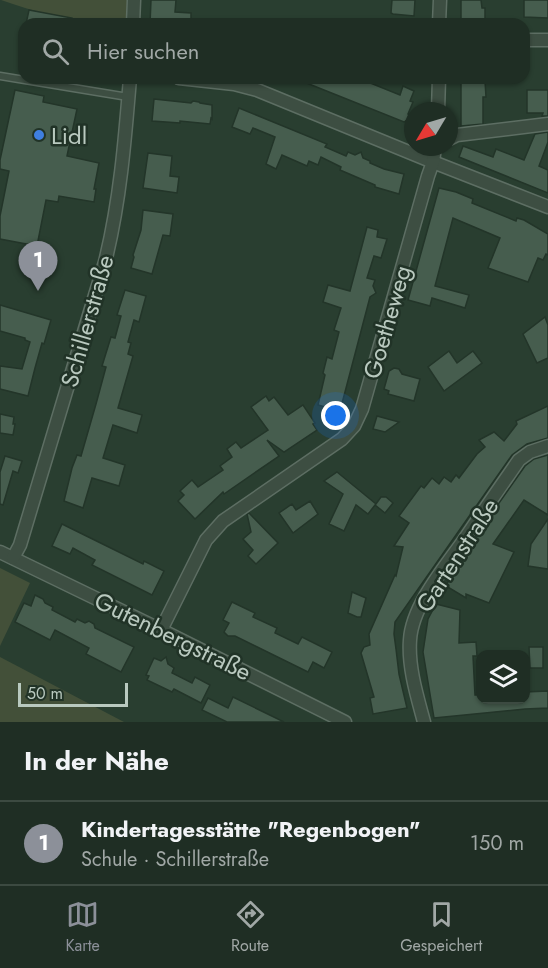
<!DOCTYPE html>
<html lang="de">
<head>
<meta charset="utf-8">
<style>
	body { margin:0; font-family:Jost,sans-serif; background:#27362c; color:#f1f3f6 }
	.controls { position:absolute; right:18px; bottom:18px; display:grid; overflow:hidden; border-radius:12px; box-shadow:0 2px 4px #0004 }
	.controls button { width:54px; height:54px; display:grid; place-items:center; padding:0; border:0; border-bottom:2px solid #3c4a41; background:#1f2e24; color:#f1f3f6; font:30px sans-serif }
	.compass { position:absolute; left:404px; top:102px; width:54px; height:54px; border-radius:50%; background:#1f2e24; box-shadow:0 2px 4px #0004; rotate:232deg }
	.scale { position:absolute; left:18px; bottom:15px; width:110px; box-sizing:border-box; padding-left:6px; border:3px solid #b9c9bf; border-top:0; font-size:16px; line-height:21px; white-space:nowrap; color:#b9c9bf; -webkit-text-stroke:4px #213327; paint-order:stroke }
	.you { position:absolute; left:336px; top:416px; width:21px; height:21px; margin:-15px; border:4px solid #fff; border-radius:50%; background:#1a73e8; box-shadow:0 0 0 9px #1a73e833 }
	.badge { display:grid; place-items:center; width:39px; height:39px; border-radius:50%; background:#8c9099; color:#fff; font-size:20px; font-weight:700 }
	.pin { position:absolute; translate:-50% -50px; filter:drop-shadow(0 2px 3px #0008) }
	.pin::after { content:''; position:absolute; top:32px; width:21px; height:18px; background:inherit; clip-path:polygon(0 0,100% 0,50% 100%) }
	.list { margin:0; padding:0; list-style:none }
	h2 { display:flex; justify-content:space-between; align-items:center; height:78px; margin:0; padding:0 24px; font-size:26px }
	h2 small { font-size:20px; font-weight:400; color:#a1a8a6 }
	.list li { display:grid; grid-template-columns:39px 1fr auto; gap:18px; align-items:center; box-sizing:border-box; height:84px; padding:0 24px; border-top:2px solid #3c4a41 }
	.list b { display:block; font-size:22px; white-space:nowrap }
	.list p { margin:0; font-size:20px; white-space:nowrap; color:#a1a8a6 }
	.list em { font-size:20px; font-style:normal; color:#a1a8a6 }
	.icon { flex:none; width:33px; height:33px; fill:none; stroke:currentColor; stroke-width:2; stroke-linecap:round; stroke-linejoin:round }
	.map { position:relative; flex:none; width:548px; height:722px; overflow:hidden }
	.search { position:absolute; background:#1f2e24; box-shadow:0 2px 4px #0004; left:18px; right:18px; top:18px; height:66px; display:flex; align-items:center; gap:15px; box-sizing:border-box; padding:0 21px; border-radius:18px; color:#a1a8a6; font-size:22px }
	.sheet { height:162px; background:#1f2e24 }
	nav { display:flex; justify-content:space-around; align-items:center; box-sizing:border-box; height:84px; border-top:2px solid #3c4a41; background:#1f2e24; font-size:16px; color:#a1a8a6 }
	nav a { display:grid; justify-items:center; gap:3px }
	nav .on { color:#8c9099 }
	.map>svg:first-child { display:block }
	.green { fill:#435039 }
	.building { fill:#465d4e; stroke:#233529; stroke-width:1.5 }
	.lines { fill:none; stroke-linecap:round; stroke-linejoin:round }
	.service-casing { stroke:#5d6e63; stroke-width:9 }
	.minor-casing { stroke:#5d6e63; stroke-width:15 }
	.service { stroke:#3d4e42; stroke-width:6 }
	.minor { stroke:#3d4e42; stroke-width:12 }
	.shop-dot { fill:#3f7fe0; stroke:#213327; stroke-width:2 }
	.labels { text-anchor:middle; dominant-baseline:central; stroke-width:5; stroke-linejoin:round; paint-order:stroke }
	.poi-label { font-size:24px; fill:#b9c9bf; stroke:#213327; text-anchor:start }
	.street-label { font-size:24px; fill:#b9c9bf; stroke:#213327 }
</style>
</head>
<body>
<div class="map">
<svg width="548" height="722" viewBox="0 0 548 722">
	<rect width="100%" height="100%" fill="#293e30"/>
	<g class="green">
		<path d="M 1,0 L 131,0 L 130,24 C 120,24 111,25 101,24 C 69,21 32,11 1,0 Z"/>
		<path d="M 0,568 L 30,583 L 0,646 Z"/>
		<path d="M 0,657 L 124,722 L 0,722 Z"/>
	</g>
	<g class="building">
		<path d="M 151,0 L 176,0 L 175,12 L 191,13 L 191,24 L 150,24 Z"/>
		<path d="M 392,0 L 415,0 L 414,16 L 393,14 L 391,13 Z"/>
		<path d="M 461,0 L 481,0 L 482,8 L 485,8 L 485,23 L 461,24 Z"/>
		<path d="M 524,0 L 548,0 L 548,18 L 524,17 Z"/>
		<path d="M 29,10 L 72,18 L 71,24 L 26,24 Z"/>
		<path d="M 294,78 L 358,78 L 400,95 L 403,86 L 414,91 L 410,101 L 413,102 L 408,114 L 410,118 L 404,122 Z"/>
		<path d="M 461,78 L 482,78 L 482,81 L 485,81 L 486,97 L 483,97 L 483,124 L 461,126 Z"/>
		<path d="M 15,90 L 44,96 L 43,102 L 77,109 L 67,156 L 99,163 L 94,189 L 96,189 L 94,202 L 59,196 L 58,202 L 46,200 L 37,246 L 0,239 L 0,216 L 9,171 L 0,169 L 0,160 Z"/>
		<path d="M 527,90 L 548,90 L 548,116 L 542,116 L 543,113 L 527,113 Z"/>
		<path d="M 154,99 L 191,103 L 193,101 L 199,102 L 200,103 L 212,105 L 212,119 L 211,118 L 210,124 L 180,121 L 180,123 L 152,121 Z"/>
		<path d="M 239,108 L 327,144 L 325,147 L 346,156 L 348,152 L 355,155 L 361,152 L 363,158 L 370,161 L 370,163 L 384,169 L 404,174 L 399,194 L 375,187 L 375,185 L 340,170 L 341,167 L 321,157 L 318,165 L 309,161 L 307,166 L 282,155 L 276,169 L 266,164 L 275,137 L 253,128 L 250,134 L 232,127 Z"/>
		<path d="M 548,132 L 548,142 L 539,166 L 548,170 L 548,193 L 459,157 L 463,146 L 493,157 L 496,149 L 524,160 L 535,134 Z"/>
		<path d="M 148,153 L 172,156 L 170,176 L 179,177 L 177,193 L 143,188 Z"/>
		<path d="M 439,188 L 456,192 L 473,199 L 472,203 L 516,221 L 517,218 L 524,220 L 548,234 L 548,255 L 546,254 L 543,260 L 538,258 L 528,282 L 488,268 L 500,238 L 453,218 L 435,286 L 469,295 L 465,308 L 432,298 L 430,306 L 408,300 Z"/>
		<path d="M 143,210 L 173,214 L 170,236 L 163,235 L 152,274 L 131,268 L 134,257 L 133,255 L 141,230 Z"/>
		<path d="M 367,227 L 378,230 L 377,237 L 387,239 L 381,258 L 374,256 L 367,278 L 375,280 L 373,286 L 376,293 L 370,297 L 340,411 L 318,405 L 325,375 L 323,373 L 327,357 L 332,359 L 339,332 L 334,330 L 341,308 L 323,302 L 328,285 L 350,291 Z"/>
		<path d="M 125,290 L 146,296 L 139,322 L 134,320 L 128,342 L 131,343 L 128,354 L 133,356 L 118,408 L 142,415 L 137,433 L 113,425 L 103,458 L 125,465 L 119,486 L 92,478 L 83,508 L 64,501 L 72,468 L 77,455 L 81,456 L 96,404 L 106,367 L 102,366 L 111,337 L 115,338 L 121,316 L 117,315 Z"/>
		<path d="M 0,305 L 51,320 L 44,344 L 42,343 L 35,368 L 28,396 L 0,389 L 0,366 L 22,369 L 30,342 L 25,340 L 25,338 L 0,331 Z"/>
		<path d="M 545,317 L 548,325 L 548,358 L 537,363 L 523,334 Z"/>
		<path d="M 449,351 L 457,363 L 473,351 L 482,363 L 444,391 L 428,367 Z"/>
		<path d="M 394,368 L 399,369 L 402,374 L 420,379 L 414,401 L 388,394 L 389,391 L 384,389 L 389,371 Z"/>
		<path d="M 266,396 L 269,401 L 274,397 L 288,415 L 303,405 L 315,423 L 313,424 L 317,430 L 284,452 L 267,440 L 279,456 L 224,494 L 223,492 L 195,519 L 178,501 L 184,495 L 180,491 L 192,480 L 198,487 L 223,470 L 220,466 L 232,457 L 227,449 L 236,442 L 241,448 L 268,430 L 251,407 Z"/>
		<path d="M 548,406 L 548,438 L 527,444 L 512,455 L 395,622 L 394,634 L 396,649 L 399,674 L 407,708 L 373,714 L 370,698 L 374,697 L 361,653 L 364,647 L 370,645 L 369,634 L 395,575 L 396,576 L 403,547 L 394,546 L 409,523 L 399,516 L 421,486 L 424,488 L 432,478 L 439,484 L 444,477 L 451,482 L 456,475 L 459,478 L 477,454 L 485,447 L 479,440 L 494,432 L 504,441 L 517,424 L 516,421 Z"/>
		<path d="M 0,414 L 14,417 L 13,424 L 15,424 L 13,435 L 0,433 Z"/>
		<path d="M 377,416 L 399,422 L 385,432 L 373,429 Z"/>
		<path d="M 548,455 L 548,515 L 524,500 L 493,544 L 514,552 L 489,603 L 466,594 L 466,598 L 446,586 L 459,560 L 525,466 L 534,459 Z"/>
		<path d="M 5,456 L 22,461 L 18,473 L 13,471 L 3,505 L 0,504 L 0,472 Z"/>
		<path d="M 337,472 L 376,504 L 381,497 L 386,497 L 393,503 L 385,513 L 375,505 L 368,514 L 356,505 L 344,531 L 329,524 L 343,494 L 324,481 Z"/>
		<path d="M 310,501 L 318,514 L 293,533 L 279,513 L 292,504 L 296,510 Z"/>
		<path d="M 249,513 L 278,543 L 256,564 L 248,556 L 253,550 L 243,539 L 251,532 L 247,514 Z"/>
		<path d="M 548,519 L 548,569 L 528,566 L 531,544 Z"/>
		<path d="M 62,524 L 143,564 L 144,561 L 164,571 L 152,595 L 92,565 L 95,560 L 73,548 L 70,554 L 52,546 Z"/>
		<path d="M 352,592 L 366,598 L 361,617 L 357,617 L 348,613 Z"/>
		<path d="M 35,595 L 43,599 L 45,603 L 53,607 L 52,610 L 75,622 L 77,619 L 85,623 L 89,621 L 94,624 L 95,628 L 134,647 L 121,672 L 86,654 L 89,648 L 55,630 L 50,640 L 15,622 L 24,603 L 31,606 Z"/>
		<path d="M 232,602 L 255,613 L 253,617 L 277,628 L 275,633 L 298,644 L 302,637 L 332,652 L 324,668 L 313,662 L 308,672 L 235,636 L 228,636 L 224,632 L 229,623 L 223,620 Z"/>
		<path d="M 436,604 L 460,610 L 459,643 L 476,642 L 477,656 L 473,656 L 475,695 L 480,695 L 480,699 L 525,699 L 525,692 L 548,691 L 548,708 L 525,709 L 434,718 L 423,652 L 428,619 Z"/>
		<path d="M 529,647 L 543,647 L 543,668 L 530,668 Z"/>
		<path d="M 166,657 L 168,664 L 174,668 L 172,673 L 192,683 L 195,677 L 210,685 L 201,703 L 174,689 L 172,692 L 147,680 L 149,676 L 146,675 L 154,658 L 161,661 Z"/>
		<path d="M 233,697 L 284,722 L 227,722 L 202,710 L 208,698 L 228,708 Z"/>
	</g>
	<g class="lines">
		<g class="service-casing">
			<path id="service" d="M 0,76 L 128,97"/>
		</g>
		<g class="minor-casing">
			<g id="minor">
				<path d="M 133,24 L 134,0"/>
				<path d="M 439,24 L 440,0"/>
				<path d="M 524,40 L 548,40"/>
				<path d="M 179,78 L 234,84 L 257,90 L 433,162 L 548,207"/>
				<path d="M 438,111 L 439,78"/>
				<path d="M 449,139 L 457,135 L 548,124"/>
				<path d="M 0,552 L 161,630 L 345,722"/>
				<path d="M 13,558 L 20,545 L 105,262 C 120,202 125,140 130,78"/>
				<path d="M 161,630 L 206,540 L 223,521 L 342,439 L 354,426 L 362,409 L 428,176 L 433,162 L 435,147"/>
				<path d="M 424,722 C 417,696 408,667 410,640 C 412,606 444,568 464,540 C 482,513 501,486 519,460 L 530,452 L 548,446"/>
			</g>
		</g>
		<use href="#service" class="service"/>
		<use href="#minor" class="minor"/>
	</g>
	<circle class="shop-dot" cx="39" cy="135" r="6"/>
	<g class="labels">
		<g class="poi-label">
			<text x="51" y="135">Lidl</text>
		</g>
		<g class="street-label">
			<text transform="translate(87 321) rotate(-74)">Schillerstraße</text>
			<text transform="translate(387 322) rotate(-74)">Goetheweg</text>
			<text transform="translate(457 555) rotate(-57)">Gartenstraße</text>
			<text transform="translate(173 636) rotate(26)">Gutenbergstraße</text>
		</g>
	</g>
</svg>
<div class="controls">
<button><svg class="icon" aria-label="layers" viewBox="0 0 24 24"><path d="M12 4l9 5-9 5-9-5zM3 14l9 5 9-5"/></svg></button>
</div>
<svg class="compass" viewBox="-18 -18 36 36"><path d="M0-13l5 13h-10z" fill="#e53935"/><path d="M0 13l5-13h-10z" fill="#a1a8a6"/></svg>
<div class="scale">50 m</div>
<div class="you"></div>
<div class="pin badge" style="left:38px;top:291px">1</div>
<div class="search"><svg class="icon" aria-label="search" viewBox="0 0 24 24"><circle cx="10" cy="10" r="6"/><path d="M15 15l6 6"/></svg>Hier suchen</div>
</div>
<section class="sheet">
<h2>In der Nähe<small></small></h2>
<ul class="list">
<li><span class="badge">1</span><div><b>Kindertagesstätte &quot;Regenbogen&quot;</b><p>Schule · Schillerstraße</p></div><em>150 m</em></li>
</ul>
</section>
<nav>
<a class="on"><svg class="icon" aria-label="map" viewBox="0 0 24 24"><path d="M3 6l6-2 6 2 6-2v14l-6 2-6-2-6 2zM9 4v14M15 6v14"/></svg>Karte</a>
<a><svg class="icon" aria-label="directions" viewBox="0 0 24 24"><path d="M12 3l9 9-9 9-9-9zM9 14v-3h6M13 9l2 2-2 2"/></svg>Route</a>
<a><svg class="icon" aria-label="saved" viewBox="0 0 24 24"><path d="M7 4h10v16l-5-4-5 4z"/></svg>Gespeichert</a>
</nav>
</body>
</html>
